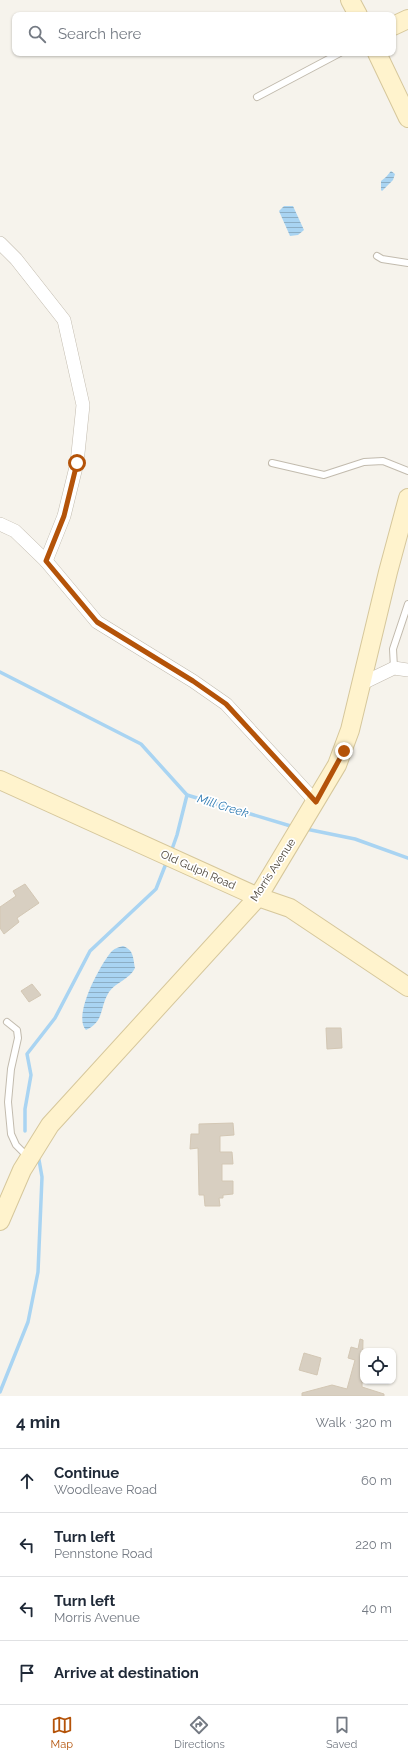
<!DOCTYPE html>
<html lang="en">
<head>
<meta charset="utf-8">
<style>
	body { margin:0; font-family:Raleway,sans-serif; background:#f6f6f7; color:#1f2937 }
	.controls { position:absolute; right:12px; bottom:12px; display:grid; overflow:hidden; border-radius:8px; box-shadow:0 1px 3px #0004 }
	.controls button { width:36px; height:36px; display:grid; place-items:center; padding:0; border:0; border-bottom:1px solid #e0e1e3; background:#fff; color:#1f2937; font:20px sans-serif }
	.stop { position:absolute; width:12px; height:12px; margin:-9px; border:3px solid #b45309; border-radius:50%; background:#fff }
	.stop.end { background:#b45309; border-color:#fff; box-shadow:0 1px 4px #0008 }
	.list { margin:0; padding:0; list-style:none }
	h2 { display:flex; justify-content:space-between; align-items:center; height:52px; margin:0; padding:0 16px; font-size:17px }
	h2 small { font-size:13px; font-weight:400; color:#747a83 }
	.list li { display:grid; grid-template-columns:26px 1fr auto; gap:12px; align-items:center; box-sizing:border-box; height:64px; padding:0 16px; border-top:1px solid #e0e1e3 }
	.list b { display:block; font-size:15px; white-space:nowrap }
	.list p { margin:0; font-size:13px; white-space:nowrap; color:#747a83 }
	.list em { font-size:13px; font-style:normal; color:#747a83 }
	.icon { flex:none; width:22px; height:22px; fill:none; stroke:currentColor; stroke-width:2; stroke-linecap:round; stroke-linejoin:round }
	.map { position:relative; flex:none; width:408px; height:1396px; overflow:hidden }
	.search { position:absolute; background:#fff; box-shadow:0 1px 3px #0004; left:12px; right:12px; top:12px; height:44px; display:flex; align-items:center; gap:10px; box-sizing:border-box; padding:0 14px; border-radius:8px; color:#747a83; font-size:15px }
	.sheet { height:308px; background:#fff }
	nav { display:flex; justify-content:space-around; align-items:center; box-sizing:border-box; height:56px; border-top:1px solid #e0e1e3; background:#fff; font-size:11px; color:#747a83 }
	nav a { display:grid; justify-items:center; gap:2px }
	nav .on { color:#b45309 }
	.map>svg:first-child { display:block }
	.water { fill:url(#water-rules) }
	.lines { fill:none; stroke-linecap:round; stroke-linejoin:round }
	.stream { stroke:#a9d4f2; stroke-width:3.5 }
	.building { fill:#d8cfc1; stroke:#d3c7b4 }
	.lane-casing { stroke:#c2bbae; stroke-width:8 }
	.street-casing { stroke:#c2bbae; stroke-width:14 }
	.secondary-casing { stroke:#d6c79b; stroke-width:20 }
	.lane { stroke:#fff; stroke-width:6 }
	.street { stroke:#fff; stroke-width:13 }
	.secondary { stroke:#fff3cd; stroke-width:18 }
	.route { stroke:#b45309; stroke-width:5 }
	.labels { text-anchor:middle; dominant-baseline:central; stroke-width:3.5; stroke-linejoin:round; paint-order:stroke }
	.street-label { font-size:11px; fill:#4b4439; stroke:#fff }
	.water-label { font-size:12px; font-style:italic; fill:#2e7ab2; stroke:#fff }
</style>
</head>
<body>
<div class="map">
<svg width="408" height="1396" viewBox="0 0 408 1396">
	<defs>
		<pattern id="water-rules" width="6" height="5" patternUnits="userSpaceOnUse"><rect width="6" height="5" fill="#a9d4f2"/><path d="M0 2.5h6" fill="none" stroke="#8caec5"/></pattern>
	</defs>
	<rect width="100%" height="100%" fill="#f6f3ec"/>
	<g class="water">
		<path d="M 391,171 L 395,174 L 393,180 L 382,191 L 381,190 L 381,181 L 386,177 Z"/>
		<path d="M 284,206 L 293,206 L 304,230 L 298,235 L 290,236 L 279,211 Z"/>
		<path d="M 123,946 C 134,950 133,958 135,968 C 130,979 116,982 109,992 C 99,1008 105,1021 86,1030 C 72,1016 101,963 112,951 C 115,948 120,947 123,946 Z"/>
	</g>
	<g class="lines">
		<g class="stream">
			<path d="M 0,672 L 141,744 L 187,795 L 294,827"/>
			<path d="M 306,829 L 355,839 L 408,858"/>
			<path d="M 171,852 L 177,835 L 187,795"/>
			<path d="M 25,1131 L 25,1109 L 31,1075 L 27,1054 L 55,1018 L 90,951 L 156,889 L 167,861"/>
			<path d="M 0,1392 L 28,1322 L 38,1272 L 42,1177 L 39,1160"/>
		</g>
	</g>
	<g class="building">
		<path d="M 25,884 L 39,903 L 17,918 L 19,922 L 4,934 L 0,928 L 0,907 L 16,896 L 13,891 Z"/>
		<path d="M 32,984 L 41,995 L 29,1002 L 21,991 Z"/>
		<path d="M 326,1028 L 341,1028 L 342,1048 L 327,1049 Z"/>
		<path d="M 233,1123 L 234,1135 L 220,1136 L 220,1152 L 232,1152 L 233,1164 L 222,1164 L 222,1181 L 233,1181 L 233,1194 L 223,1195 L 223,1198 L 219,1198 L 220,1206 L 205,1206 L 204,1195 L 199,1195 L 198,1148 L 190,1149 L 191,1134 L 199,1134 L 199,1124 Z"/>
		<path d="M 360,1339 L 363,1340 L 362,1387 L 384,1394 L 384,1396 L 302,1396 L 302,1393 L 332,1385 L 347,1389 L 355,1360 L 348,1358 L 351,1347 L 358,1349 Z"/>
		<path d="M 304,1353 L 321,1358 L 317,1375 L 299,1370 Z"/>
	</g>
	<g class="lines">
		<g class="lane-casing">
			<g id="lane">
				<path d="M 257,97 L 340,53"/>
				<path d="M 377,256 L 382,259 L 408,263"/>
				<path d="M 272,463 L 324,475 L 364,462 L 383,461 L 408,471"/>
				<path d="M 394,668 L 393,649 L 408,604"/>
				<path d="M 7,1022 L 17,1030 L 18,1038 L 11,1069 L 8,1102 L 11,1134 L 16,1145 L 27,1156"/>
			</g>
		</g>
		<g class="street-casing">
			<g id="street">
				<path d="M 0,243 L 16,259 L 64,320 L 83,405 L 77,463 L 64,516 L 46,561"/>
				<path d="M 0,524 L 15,531 L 46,561 L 97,622 L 193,681 L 226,704 L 316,802"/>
				<path d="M 361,684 L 394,668 L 408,670"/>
			</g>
		</g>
		<g class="secondary-casing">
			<g id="secondary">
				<path d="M 350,0 L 358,15"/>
				<path d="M 393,26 L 408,19"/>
				<path d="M 377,53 L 408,118"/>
				<path d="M 0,780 L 258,897 L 290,908 L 408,987"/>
				<path d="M 0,1221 L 22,1170 L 50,1125 L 258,897 L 337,765 L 350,730 L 388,572 L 408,498"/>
			</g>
		</g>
		<use href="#lane" class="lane"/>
		<use href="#street" class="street"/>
		<use href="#secondary" class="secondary"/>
	</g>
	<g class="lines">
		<path class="route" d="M 77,463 L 64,516 L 46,561 L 97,622 L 193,681 L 226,704 L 316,802 L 344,751"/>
	</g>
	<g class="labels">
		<g class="street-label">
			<text transform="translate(198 870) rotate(24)">Old Gulph Road</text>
			<text transform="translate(273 870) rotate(-57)">Morris Avenue</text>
		</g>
		<g class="water-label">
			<text transform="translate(223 806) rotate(17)">Mill Creek</text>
		</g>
	</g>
</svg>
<div class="controls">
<button><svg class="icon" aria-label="locate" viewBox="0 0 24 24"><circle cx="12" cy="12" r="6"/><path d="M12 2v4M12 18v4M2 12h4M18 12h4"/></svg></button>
</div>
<div class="stop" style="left:77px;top:463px"></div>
<div class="stop end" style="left:344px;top:751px"></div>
<div class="search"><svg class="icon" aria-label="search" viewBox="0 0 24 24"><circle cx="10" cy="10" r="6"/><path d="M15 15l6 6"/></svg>Search here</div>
</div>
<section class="sheet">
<h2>4 min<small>Walk · 320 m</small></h2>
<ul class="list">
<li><svg class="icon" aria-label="ahead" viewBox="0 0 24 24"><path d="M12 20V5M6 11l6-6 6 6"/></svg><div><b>Continue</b><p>Woodleave Road</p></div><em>60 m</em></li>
<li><svg class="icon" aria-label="left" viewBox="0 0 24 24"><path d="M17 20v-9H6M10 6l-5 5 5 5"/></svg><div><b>Turn left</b><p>Pennstone Road</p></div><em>220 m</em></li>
<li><svg class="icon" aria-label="left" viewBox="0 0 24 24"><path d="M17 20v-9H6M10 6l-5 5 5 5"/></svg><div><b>Turn left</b><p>Morris Avenue</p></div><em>40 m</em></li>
<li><svg class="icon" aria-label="arrive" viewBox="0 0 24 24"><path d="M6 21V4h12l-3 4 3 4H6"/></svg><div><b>Arrive at destination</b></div></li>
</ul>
</section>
<nav>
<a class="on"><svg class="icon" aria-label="map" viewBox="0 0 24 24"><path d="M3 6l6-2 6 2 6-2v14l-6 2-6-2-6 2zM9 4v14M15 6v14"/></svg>Map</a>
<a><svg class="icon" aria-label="directions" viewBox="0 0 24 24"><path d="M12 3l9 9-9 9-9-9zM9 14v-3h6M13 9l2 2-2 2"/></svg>Directions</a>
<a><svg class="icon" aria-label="saved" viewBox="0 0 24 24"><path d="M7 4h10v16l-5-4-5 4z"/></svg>Saved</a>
</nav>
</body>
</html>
